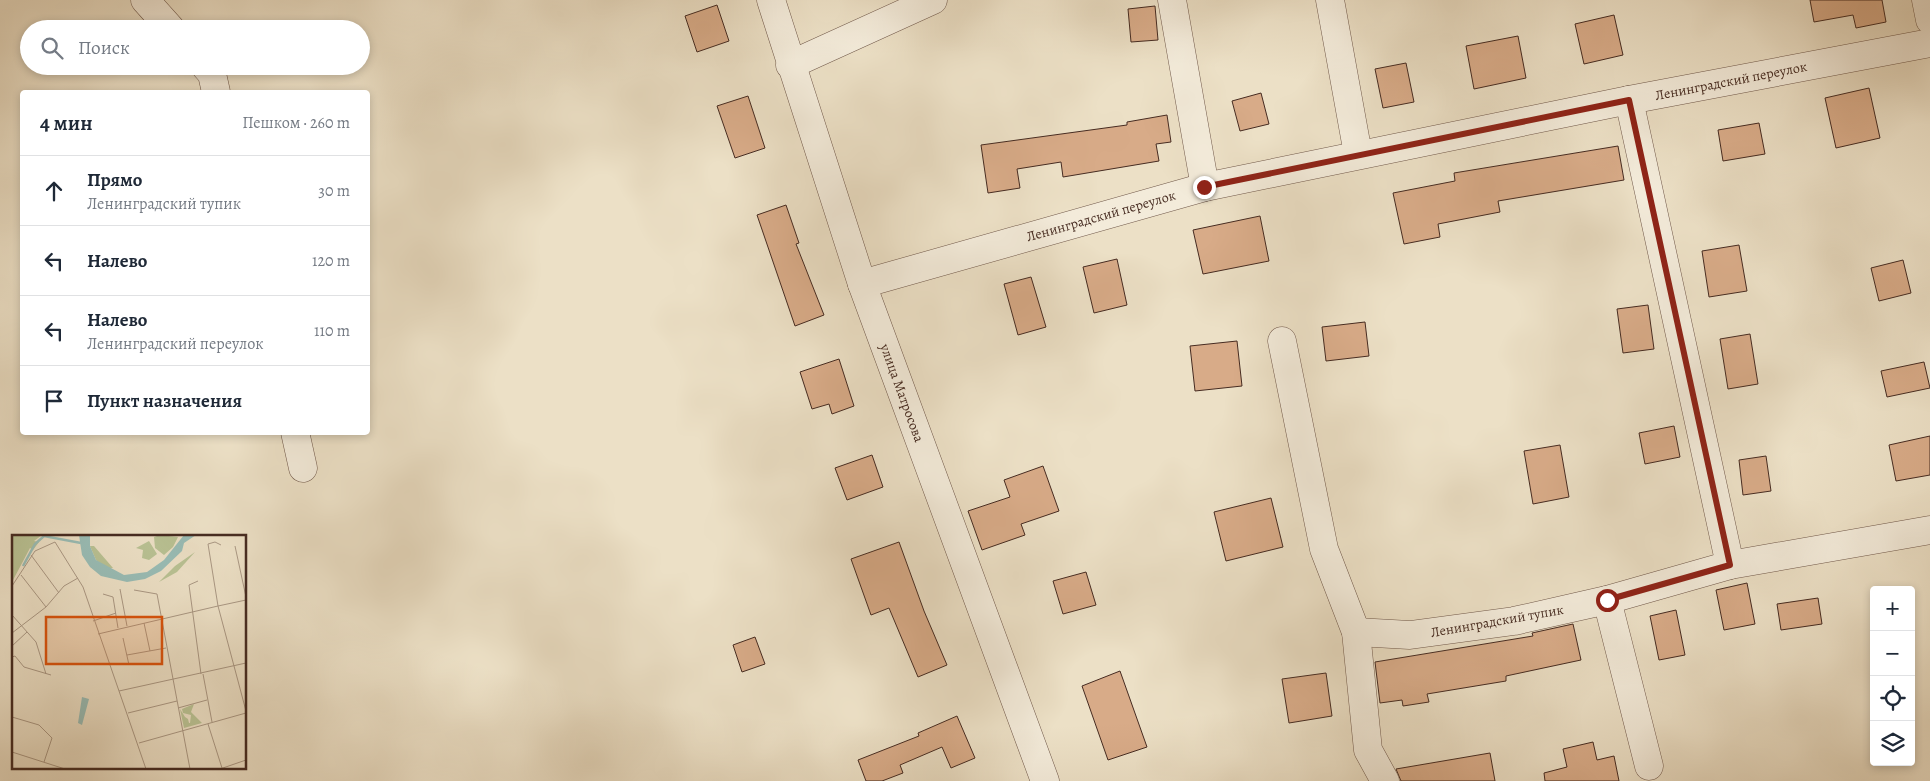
<!DOCTYPE html>
<html lang="ru">
<head>
<meta charset="utf-8">
<style>
	body { margin:0; font-family:Alegreya,serif; background:#f2f2f3; color:#1f2937 }
	.controls { position:absolute; right:15px; bottom:15px; display:grid; overflow:hidden; border-radius:5px; box-shadow:0 2px 8px #0003 }
	.controls button { width:45px; height:45px; display:grid; place-items:center; padding:0; border:0; border-bottom:1px solid #e0e1e3; background:#fff; color:#1f2937; font:25px sans-serif }
	.stop { position:absolute; width:15px; height:15px; margin:-11px; border:4px solid #8f2418; border-radius:50%; background:#fff }
	.stop.end { background:#8f2418; border-color:#fff; box-shadow:0 1px 5px #0008 }
	.list { margin:0; padding:0; list-style:none }
	h2 { display:flex; justify-content:space-between; align-items:center; height:65px; margin:0; padding:0 20px; font-size:21px }
	h2 small { font-size:16px; font-weight:400; color:#747a83 }
	.list li { display:grid; grid-template-columns:32px 1fr auto; gap:15px; align-items:center; box-sizing:border-box; height:70px; padding:0 20px; border-top:1px solid #e0e1e3 }
	.list b { display:block; font-size:19px; white-space:nowrap }
	.list p { margin:0; font-size:16px; white-space:nowrap; color:#747a83 }
	.list em { font-size:16px; font-style:normal; color:#747a83 }
	.icon { flex:none; width:28px; height:28px; fill:none; stroke:currentColor; stroke-width:2; stroke-linecap:round; stroke-linejoin:round }
	.map { position:relative; flex:none; width:1930px; height:781px; overflow:hidden }
	.search { position:absolute; background:#fff; box-shadow:0 2px 8px #0003; left:20px; top:20px; width:350px; height:55px; display:flex; align-items:center; gap:12px; box-sizing:border-box; padding:0 18px; border-radius:28px; color:#747a83; font-size:19px }
	.panel { position:absolute; background:#fff; box-shadow:0 2px 8px #0003; left:20px; top:90px; width:350px; height:345px; border-radius:5px }
	.map>svg:first-child { display:block }
	.building { fill:#d8ab88; stroke:#462b21 }
	.lines { fill:none; stroke-linecap:round; stroke-linejoin:round }
	.minor-casing { stroke:#70584a; stroke-width:29 }
	.minor { stroke:#f3ebda; stroke-width:28 }
	.route { stroke:#8f2418; stroke-width:6 }
	.labels { text-anchor:middle; dominant-baseline:central; stroke-width:4.5; stroke-linejoin:round; paint-order:stroke }
	.street-label { font-size:14px; fill:#462b21; stroke:#f3ebda }
	.inset-river { fill:none; stroke:#99bdb6; stroke-width:2.5 }
	.inset-road { fill:none; stroke:#aa9884; stroke-width:1 }
	.view { fill:#d8540e; fill-opacity:0.15; stroke:#d8540e; stroke-width:2.5 }
	.inset-edge { fill:none; stroke:#462b21; stroke-width:2.5 }
</style>
</head>
<body>
<div class="map">
<svg width="1930" height="781" viewBox="0 0 1930 781">
	<rect width="100%" height="100%" fill="#ece0c6"/>
	<filter id="stains"><feTurbulence type="fractalNoise" baseFrequency=".004" numOctaves="4"/><feColorMatrix values="0 0 0 0 .2 0 0 0 0 .09 0 0 0 0 .02 0 0 0 .5 -.17"/></filter>
	<radialGradient id="worn" r=".72"><stop offset=".6" stop-color="#630" stop-opacity="0"/><stop offset="1" stop-color="#630" stop-opacity=".3"/></radialGradient>
	<g class="building">
		<path d="M 1810,0 L 1882,0 L 1886,22 L 1856,28 L 1853,15 L 1814,22 Z"/>
		<path d="M 717,5 L 729,41 L 697,52 L 685,16 Z"/>
		<path d="M 1155,6 L 1158,40 L 1131,42 L 1128,9 Z"/>
		<path d="M 1614,15 L 1623,55 L 1584,64 L 1575,24 Z"/>
		<path d="M 1518,36 L 1526,78 L 1474,89 L 1466,46 Z"/>
		<path d="M 1406,63 L 1414,102 L 1383,108 L 1375,69 Z"/>
		<path d="M 1869,88 L 1880,138 L 1836,148 L 1825,98 Z"/>
		<path d="M 1261,93 L 1269,124 L 1240,131 L 1232,101 Z"/>
		<path d="M 748,96 L 765,148 L 735,158 L 717,106 Z"/>
		<path d="M 1167,115 L 1171,142 L 1156,144 L 1159,161 L 1063,177 L 1061,162 L 1017,169 L 1020,188 L 988,193 L 981,145 L 1127,125 L 1127,122 Z"/>
		<path d="M 1759,123 L 1765,154 L 1723,161 L 1718,130 Z"/>
		<path d="M 1618,146 L 1624,180 L 1498,201 L 1500,212 L 1438,224 L 1440,237 L 1404,244 L 1393,193 L 1455,181 L 1454,173 Z"/>
		<path d="M 786,205 L 799,243 L 796,244 L 824,315 L 795,326 L 757,215 Z"/>
		<path d="M 1260,216 L 1269,261 L 1203,274 L 1193,230 Z"/>
		<path d="M 1739,245 L 1747,291 L 1709,297 L 1702,251 Z"/>
		<path d="M 1117,259 L 1127,305 L 1094,313 L 1083,267 Z"/>
		<path d="M 1903,260 L 1911,293 L 1879,301 L 1871,268 Z"/>
		<path d="M 1031,277 L 1046,327 L 1018,335 L 1004,284 Z"/>
		<path d="M 1648,305 L 1654,349 L 1623,353 L 1617,309 Z"/>
		<path d="M 1365,322 L 1369,356 L 1326,361 L 1322,327 Z"/>
		<path d="M 1750,334 L 1758,384 L 1728,389 L 1720,339 Z"/>
		<path d="M 1237,341 L 1242,386 L 1195,391 L 1190,346 Z"/>
		<path d="M 839,359 L 854,406 L 832,414 L 829,404 L 812,409 L 800,372 Z"/>
		<path d="M 1924,362 L 1930,388 L 1887,397 L 1881,371 Z"/>
		<path d="M 1674,426 L 1680,457 L 1645,464 L 1639,433 Z"/>
		<path d="M 1930,436 L 1930,475 L 1896,481 L 1889,445 Z"/>
		<path d="M 1560,445 L 1569,497 L 1533,504 L 1524,451 Z"/>
		<path d="M 872,455 L 883,487 L 847,500 L 835,468 Z"/>
		<path d="M 1766,456 L 1771,491 L 1743,495 L 1739,460 Z"/>
		<path d="M 1043,466 L 1059,511 L 1021,524 L 1025,535 L 982,550 L 968,511 L 1010,497 L 1004,480 Z"/>
		<path d="M 1271,498 L 1283,547 L 1226,561 L 1214,512 Z"/>
		<path d="M 899,542 L 924,611 L 947,665 L 918,677 L 889,608 L 871,615 L 851,559 Z"/>
		<path d="M 1086,572 L 1096,605 L 1063,614 L 1053,581 Z"/>
		<path d="M 1747,583 L 1755,624 L 1724,630 L 1716,590 Z"/>
		<path d="M 1818,598 L 1822,624 L 1781,630 L 1777,604 Z"/>
		<path d="M 1676,610 L 1685,655 L 1659,660 L 1650,616 Z"/>
		<path d="M 1573,624 L 1581,660 L 1506,676 L 1506,681 L 1427,694 L 1429,702 L 1403,706 L 1402,700 L 1380,703 L 1375,662 L 1533,636 L 1532,633 Z"/>
		<path d="M 755,637 L 765,664 L 742,672 L 733,645 Z"/>
		<path d="M 1120,671 L 1147,747 L 1108,760 L 1082,686 Z"/>
		<path d="M 1326,673 L 1332,716 L 1289,723 L 1282,679 Z"/>
		<path d="M 957,716 L 975,758 L 951,768 L 942,747 L 900,765 L 903,773 L 882,781 L 866,781 L 858,760 L 919,736 L 918,733 Z"/>
		<path d="M 1593,742 L 1597,760 L 1614,756 L 1619,781 L 1545,781 L 1544,773 L 1567,767 L 1563,749 Z"/>
		<path d="M 1490,753 L 1495,781 L 1401,781 L 1396,769 Z"/>
	</g>
	<g class="lines">
		<g class="minor-casing">
			<g id="minor">
				<path d="M 145,0 L 171,29"/>
				<path d="M 771,0 L 862,284 L 1045,781"/>
				<path d="M 1172,0 L 1205,187"/>
				<path d="M 1330,0 L 1358,154"/>
				<path d="M 1926,0 L 1930,20"/>
				<path d="M 790,65 L 933,0"/>
				<path d="M 205,66 L 212,74 L 216,92"/>
				<path d="M 1629,100 L 1730,565"/>
				<path d="M 862,284 L 1205,187 L 1629,100 L 1930,43"/>
				<path d="M 1282,341 L 1324,549 L 1356,632 L 1368,750 L 1385,781"/>
				<path d="M 295,432 L 303,468"/>
				<path d="M 1607,600 L 1649,766"/>
				<path d="M 1356,632 L 1410,635 L 1514,621 L 1607,600 L 1730,565 L 1930,530"/>
			</g>
		</g>
		<use href="#minor" class="minor"/>
	</g>
	<g class="lines">
		<path class="route" d="M 1204,187 L 1629,100 L 1730,565 L 1607,600"/>
	</g>
	<g class="labels">
		<g class="street-label">
			<text transform="translate(1731 81) rotate(-11)">Ленинградский переулок</text>
			<text transform="translate(1101 216) rotate(-16)">Ленинградский переулок</text>
			<text transform="translate(902 393) rotate(70)">улица Матросова</text>
			<text transform="translate(1497 621) rotate(-10)">Ленинградский тупик</text>
		</g>
	</g>
	<g transform="translate(12 535)">
		<rect width="234" height="234" fill="#ece0c6"/>
		<path d="M 0,0 L 30,0 L 22,6 L 27,7 L 21,15 L 18,13 L 0,47 ZM 148,0 L 166,2 L 161,12 L 152,20 L 143,13 L 142,2 ZM 137,6 L 145,19 L 137,25 L 130,23 L 131,15 L 124,13 ZM 78,11 L 82,11 L 101,33 L 94,33 L 84,25 ZM 183,17 L 165,37 L 147,47 L 163,31 ZM 182,169 L 179,177 L 190,188 L 172,193 L 168,174 L 173,182 L 176,184 L 177,188 L 178,188 L 179,180 L 171,178 L 170,174 Z" fill="#b9c294"/>
		<path d="M 67,0 L 78,0 L 78,11 L 84,25 L 112,40 L 135,37 L 152,25 L 172,0 L 184,0 L 172,8 L 170,16 L 149,36 L 133,44 L 115,47 L 89,41 L 78,32 L 70,20 ZM 70,162 L 77,164 L 70,190 L 66,188 Z" fill="#99bdb6"/>
		<path class="inset-river" d="M 11,31 L 23,9 L 32,1 L 69,8"/>
		<path class="inset-road" d="M 223,11 L 234,62M 19,20 L 47,58M 9,40 L 34,72M 186,46 L 177,50 L 189,139M 0,51 L 23,16 L 43,7 L 71,52 L 134,234M 108,54 L 115,91M 122,55 L 145,59 L 178,234M 91,59 L 101,62 L 106,93M 234,65 L 206,71 L 234,176M 0,80 L 24,107 L 34,139M 81,86 L 104,78M 132,88 L 138,116M 0,98 L 34,72 L 52,51 L 66,43M 86,99 L 206,71 L 196,9 L 203,7 L 209,10M 111,103 L 117,130M 0,111 L 15,97M 115,120 L 154,113M 0,122 L 3,121 L 12,132 L 39,140M 191,139 L 200,187M 107,156 L 234,128M 166,173 L 195,165M 116,178 L 165,166M 0,182 L 27,190 L 40,203 L 32,227M 196,189 L 210,233M 127,208 L 234,178M 0,217 L 53,234M 208,234 L 234,225"/>
		<path class="view" d="M 34,82 L 150,82 L 150,129 L 34,129 Z"/>
		<rect width="234" height="234" class="inset-edge"/>
	</g>
	<rect width="100%" height="100%" filter="url(#stains)"/>
	<rect width="100%" height="100%" fill="url(#worn)"/>
</svg>
<div class="controls">
<button>+</button>
<button>−</button>
<button><svg class="icon" aria-label="locate" viewBox="0 0 24 24"><circle cx="12" cy="12" r="6"/><path d="M12 2v4M12 18v4M2 12h4M18 12h4"/></svg></button>
<button><svg class="icon" aria-label="layers" viewBox="0 0 24 24"><path d="M12 4l9 5-9 5-9-5zM3 14l9 5 9-5"/></svg></button>
</div>
<div class="stop" style="left:1607px;top:600px"></div>
<div class="stop end" style="left:1204px;top:187px"></div>
<div class="search"><svg class="icon" aria-label="search" viewBox="0 0 24 24"><circle cx="10" cy="10" r="6"/><path d="M15 15l6 6"/></svg>Поиск</div>
<section class="panel">
<h2>4 мин<small>Пешком · 260 m</small></h2>
<ul class="list">
<li><svg class="icon" aria-label="ahead" viewBox="0 0 24 24"><path d="M12 20V5M6 11l6-6 6 6"/></svg><div><b>Прямо</b><p>Ленинградский тупик</p></div><em>30 m</em></li>
<li><svg class="icon" aria-label="left" viewBox="0 0 24 24"><path d="M17 20v-9H6M10 6l-5 5 5 5"/></svg><div><b>Налево</b></div><em>120 m</em></li>
<li><svg class="icon" aria-label="left" viewBox="0 0 24 24"><path d="M17 20v-9H6M10 6l-5 5 5 5"/></svg><div><b>Налево</b><p>Ленинградский переулок</p></div><em>110 m</em></li>
<li><svg class="icon" aria-label="arrive" viewBox="0 0 24 24"><path d="M6 21V4h12l-3 4 3 4H6"/></svg><div><b>Пункт назначения</b></div></li>
</ul>
</section>
</div>
</body>
</html>
